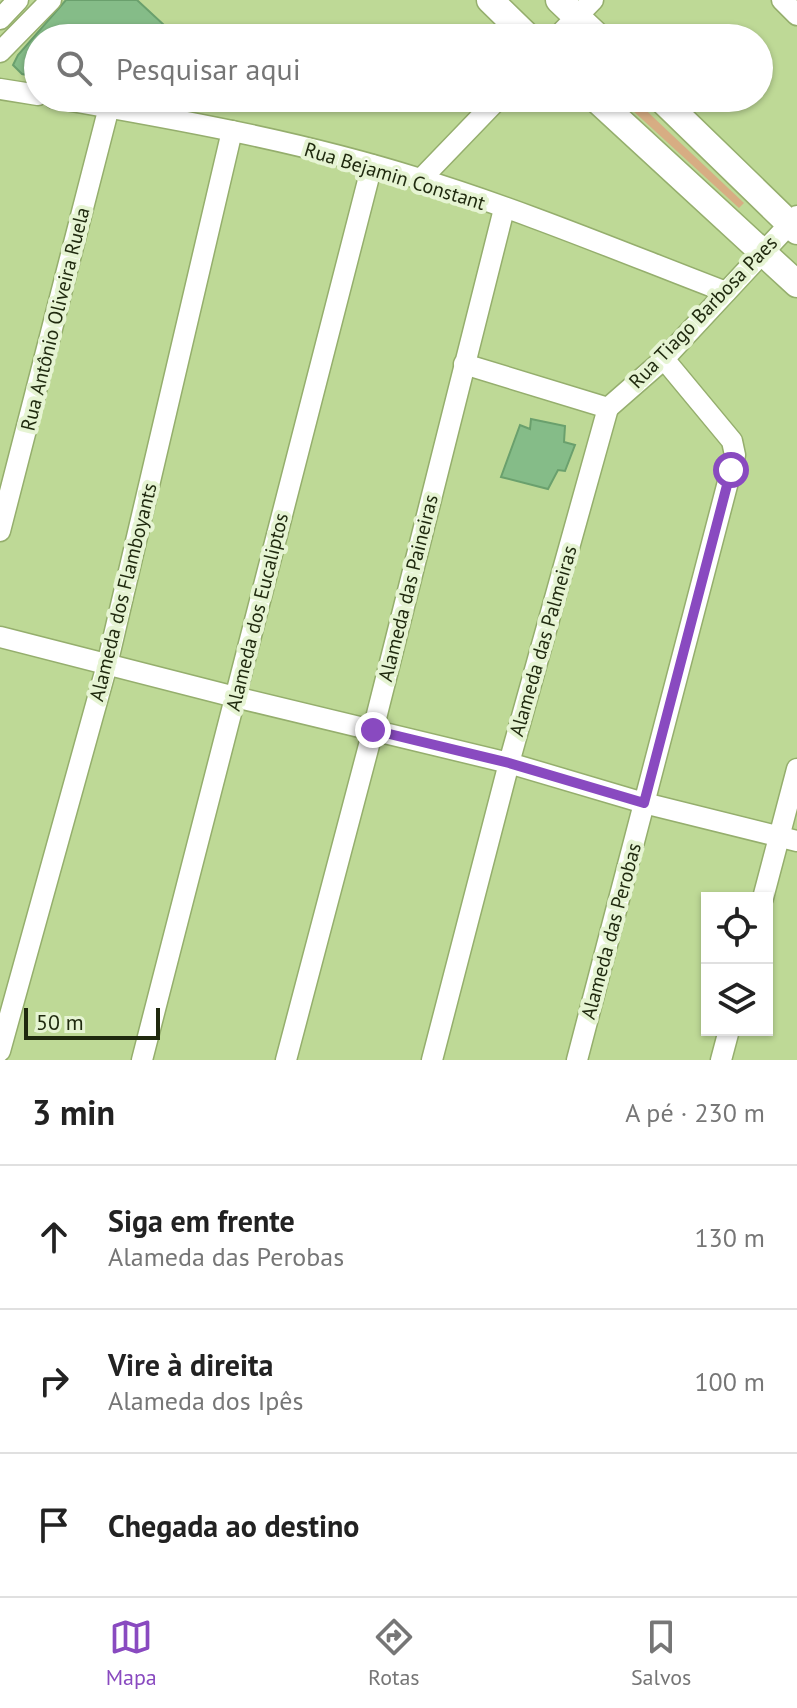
<!DOCTYPE html>
<html lang="pt">
<head>
<meta charset="utf-8">
<style>
	body { margin:0; font-family:"PT Sans",sans-serif; background:#f6f6f6; color:#222 }
	.controls { position:absolute; right:24px; bottom:24px; display:grid; overflow:hidden; border-radius:0px; box-shadow:0 2px 6px #0004 }
	.controls button { width:72px; height:72px; display:grid; place-items:center; padding:0; border:0; border-bottom:2px solid #e0e0e0; background:#fff; color:#222; font:40px sans-serif }
	.scale { position:absolute; left:24px; bottom:20px; width:136px; box-sizing:border-box; padding-left:8px; border:4px solid #1f290e; border-top:0; font-size:22px; line-height:28px; white-space:nowrap; color:#1f290e; -webkit-text-stroke:6px #e6f4d3; paint-order:stroke }
	.stop { position:absolute; width:24px; height:24px; margin:-18px; border:6px solid #894ac0; border-radius:50%; background:#fff }
	.stop.end { background:#894ac0; border-color:#fff; box-shadow:0 2px 8px #0008 }
	.list { margin:0; padding:0; list-style:none }
	h2 { display:flex; justify-content:space-between; align-items:center; height:104px; margin:0; padding:0 32px; font-size:34px }
	h2 small { font-size:26px; font-weight:400; color:#767676 }
	.list li { display:grid; grid-template-columns:52px 1fr auto; gap:24px; align-items:center; box-sizing:border-box; height:144px; padding:0 32px; border-top:2px solid #e0e0e0 }
	.list b { display:block; font-size:30px; white-space:nowrap }
	.list p { margin:0; font-size:26px; white-space:nowrap; color:#767676 }
	.list em { font-size:26px; font-style:normal; color:#767676 }
	.icon { flex:none; width:44px; height:44px; fill:none; stroke:currentColor; stroke-width:2; stroke-linecap:round; stroke-linejoin:round }
	.map { position:relative; flex:none; width:797px; height:1060px; overflow:hidden }
	.search { position:absolute; background:#fff; box-shadow:0 2px 6px #0004; left:24px; right:24px; top:24px; height:88px; display:flex; align-items:center; gap:20px; box-sizing:border-box; padding:0 28px; border-radius:44px; color:#767676; font-size:30px }
	.sheet { height:536px; background:#fff }
	nav { display:flex; justify-content:space-around; align-items:center; box-sizing:border-box; height:112px; border-top:2px solid #e0e0e0; background:#fff; font-size:22px; color:#767676 }
	nav a { display:grid; justify-items:center; gap:4px }
	nav .on { color:#894ac0 }
	.map>svg:first-child { display:block }
	.green { fill:#d7ad83 }
	.building { fill:#85bc88; stroke:#6aa06d; stroke-width:2 }
	.lines { fill:none; stroke-linecap:round; stroke-linejoin:round }
	.minor-casing { stroke:#95ae6d; stroke-width:23 }
	.major-casing { stroke:#95ae6d; stroke-width:29 }
	.minor { stroke:#fff; stroke-width:20 }
	.major { stroke:#fff; stroke-width:26 }
	.route { stroke:#894ac0; stroke-width:10 }
	.labels { text-anchor:middle; dominant-baseline:central; stroke-width:8; stroke-linejoin:round; paint-order:stroke }
	.street-label { font-size:20px; fill:#1f290e; stroke:#e6f4d3 }
</style>
</head>
<body>
<div class="map">
<svg width="797" height="1060" viewBox="0 0 797 1060">
	<rect width="100%" height="100%" fill="#bed996"/>
	<path class="green" d="M 619,98 L 633,98 L 744,203 L 739,208 Z"/>
	<g class="building">
		<path d="M 66,0 L 137,0 L 164,25 L 152,38 L 38,38 L 38,77 L 22,74 L 13,65 L 18,55 Z"/>
		<path d="M 531,419 L 565,426 L 564,442 L 575,445 L 565,471 L 558,470 L 548,489 L 501,477 L 520,425 L 530,429 Z"/>
	</g>
	<g class="lines">
		<g class="minor-casing">
			<g id="minor">
				<path d="M 782,0 L 797,15"/>
				<path d="M 0,19 L 18,0"/>
				<path d="M 556,38 L 593,0"/>
				<path d="M 0,52 L 51,0"/>
				<path d="M 0,89 L 38,95"/>
				<path d="M 54,98 C 176,119 299,141 417,178 C 522,210 624,253 726,292"/>
				<path d="M 421,179 L 499,98"/>
				<path d="M 464,364 L 608,408"/>
				<path d="M 608,408 L 664,359 L 797,216"/>
				<path d="M 0,531 L 109,107"/>
				<path d="M 0,637 L 235,697 L 509,763 L 644,803 L 797,841"/>
				<path d="M 763,898 L 797,769"/>
				<path d="M 0,1051 L 107,665 L 232,131"/>
				<path d="M 142,1060 L 372,165"/>
				<path d="M 286,1060 L 373,730 L 504,209"/>
				<path d="M 432,1060 L 509,763 L 608,408"/>
				<path d="M 577,1060 L 735,455 L 732,441 L 664,359"/>
				<path d="M 721,1060 L 729,1030"/>
			</g>
		</g>
		<g class="major-casing">
			<g id="major">
				<path d="M 490,0 L 529,38"/>
				<path d="M 559,0 L 599,38"/>
				<path d="M 595,98 L 797,284"/>
				<path d="M 660,98 L 797,231"/>
			</g>
		</g>
		<use href="#minor" class="minor"/>
		<use href="#major" class="major"/>
	</g>
	<g class="lines">
		<path class="route" d="M 373,730 L 509,763 L 644,803 L 731,470"/>
	</g>
	<g class="labels">
		<g class="street-label">
			<text transform="translate(395 176) rotate(17)">Rua Bejamin Constant</text>
			<text transform="translate(703 312) rotate(-46)">Rua Tiago Barbosa Paes</text>
			<text transform="translate(55 319) rotate(-76)">Rua Antônio Oliveira Ruela</text>
			<text transform="translate(408 588) rotate(-76)">Alameda das Paineiras</text>
			<text transform="translate(123 592) rotate(-76)">Alameda dos Flamboyants</text>
			<text transform="translate(257 612) rotate(-76)">Alameda dos Eucaliptos</text>
			<text transform="translate(543 641) rotate(-74)">Alameda das Palmeiras</text>
			<text transform="translate(611 931) rotate(-75)">Alameda das Perobas</text>
		</g>
	</g>
</svg>
<div class="controls">
<button><svg class="icon" aria-label="locate" viewBox="0 0 24 24"><circle cx="12" cy="12" r="6"/><path d="M12 2v4M12 18v4M2 12h4M18 12h4"/></svg></button>
<button><svg class="icon" aria-label="layers" viewBox="0 0 24 24"><path d="M12 4l9 5-9 5-9-5zM3 14l9 5 9-5"/></svg></button>
</div>
<div class="scale">50 m</div>
<div class="stop" style="left:731px;top:470px"></div>
<div class="stop end" style="left:373px;top:730px"></div>
<div class="search"><svg class="icon" aria-label="search" viewBox="0 0 24 24"><circle cx="10" cy="10" r="6"/><path d="M15 15l6 6"/></svg>Pesquisar aqui</div>
</div>
<section class="sheet">
<h2>3 min<small>A pé · 230 m</small></h2>
<ul class="list">
<li><svg class="icon" aria-label="ahead" viewBox="0 0 24 24"><path d="M12 20V5M6 11l6-6 6 6"/></svg><div><b>Siga em frente</b><p>Alameda das Perobas</p></div><em>130 m</em></li>
<li><svg class="icon" aria-label="right" viewBox="0 0 24 24"><path d="M7 20v-9h11M14 6l5 5-5 5"/></svg><div><b>Vire à direita</b><p>Alameda dos Ipês</p></div><em>100 m</em></li>
<li><svg class="icon" aria-label="arrive" viewBox="0 0 24 24"><path d="M6 21V4h12l-3 4 3 4H6"/></svg><div><b>Chegada ao destino</b></div></li>
</ul>
</section>
<nav>
<a class="on"><svg class="icon" aria-label="map" viewBox="0 0 24 24"><path d="M3 6l6-2 6 2 6-2v14l-6 2-6-2-6 2zM9 4v14M15 6v14"/></svg>Mapa</a>
<a><svg class="icon" aria-label="directions" viewBox="0 0 24 24"><path d="M12 3l9 9-9 9-9-9zM9 14v-3h6M13 9l2 2-2 2"/></svg>Rotas</a>
<a><svg class="icon" aria-label="saved" viewBox="0 0 24 24"><path d="M7 4h10v16l-5-4-5 4z"/></svg>Salvos</a>
</nav>
</body>
</html>
